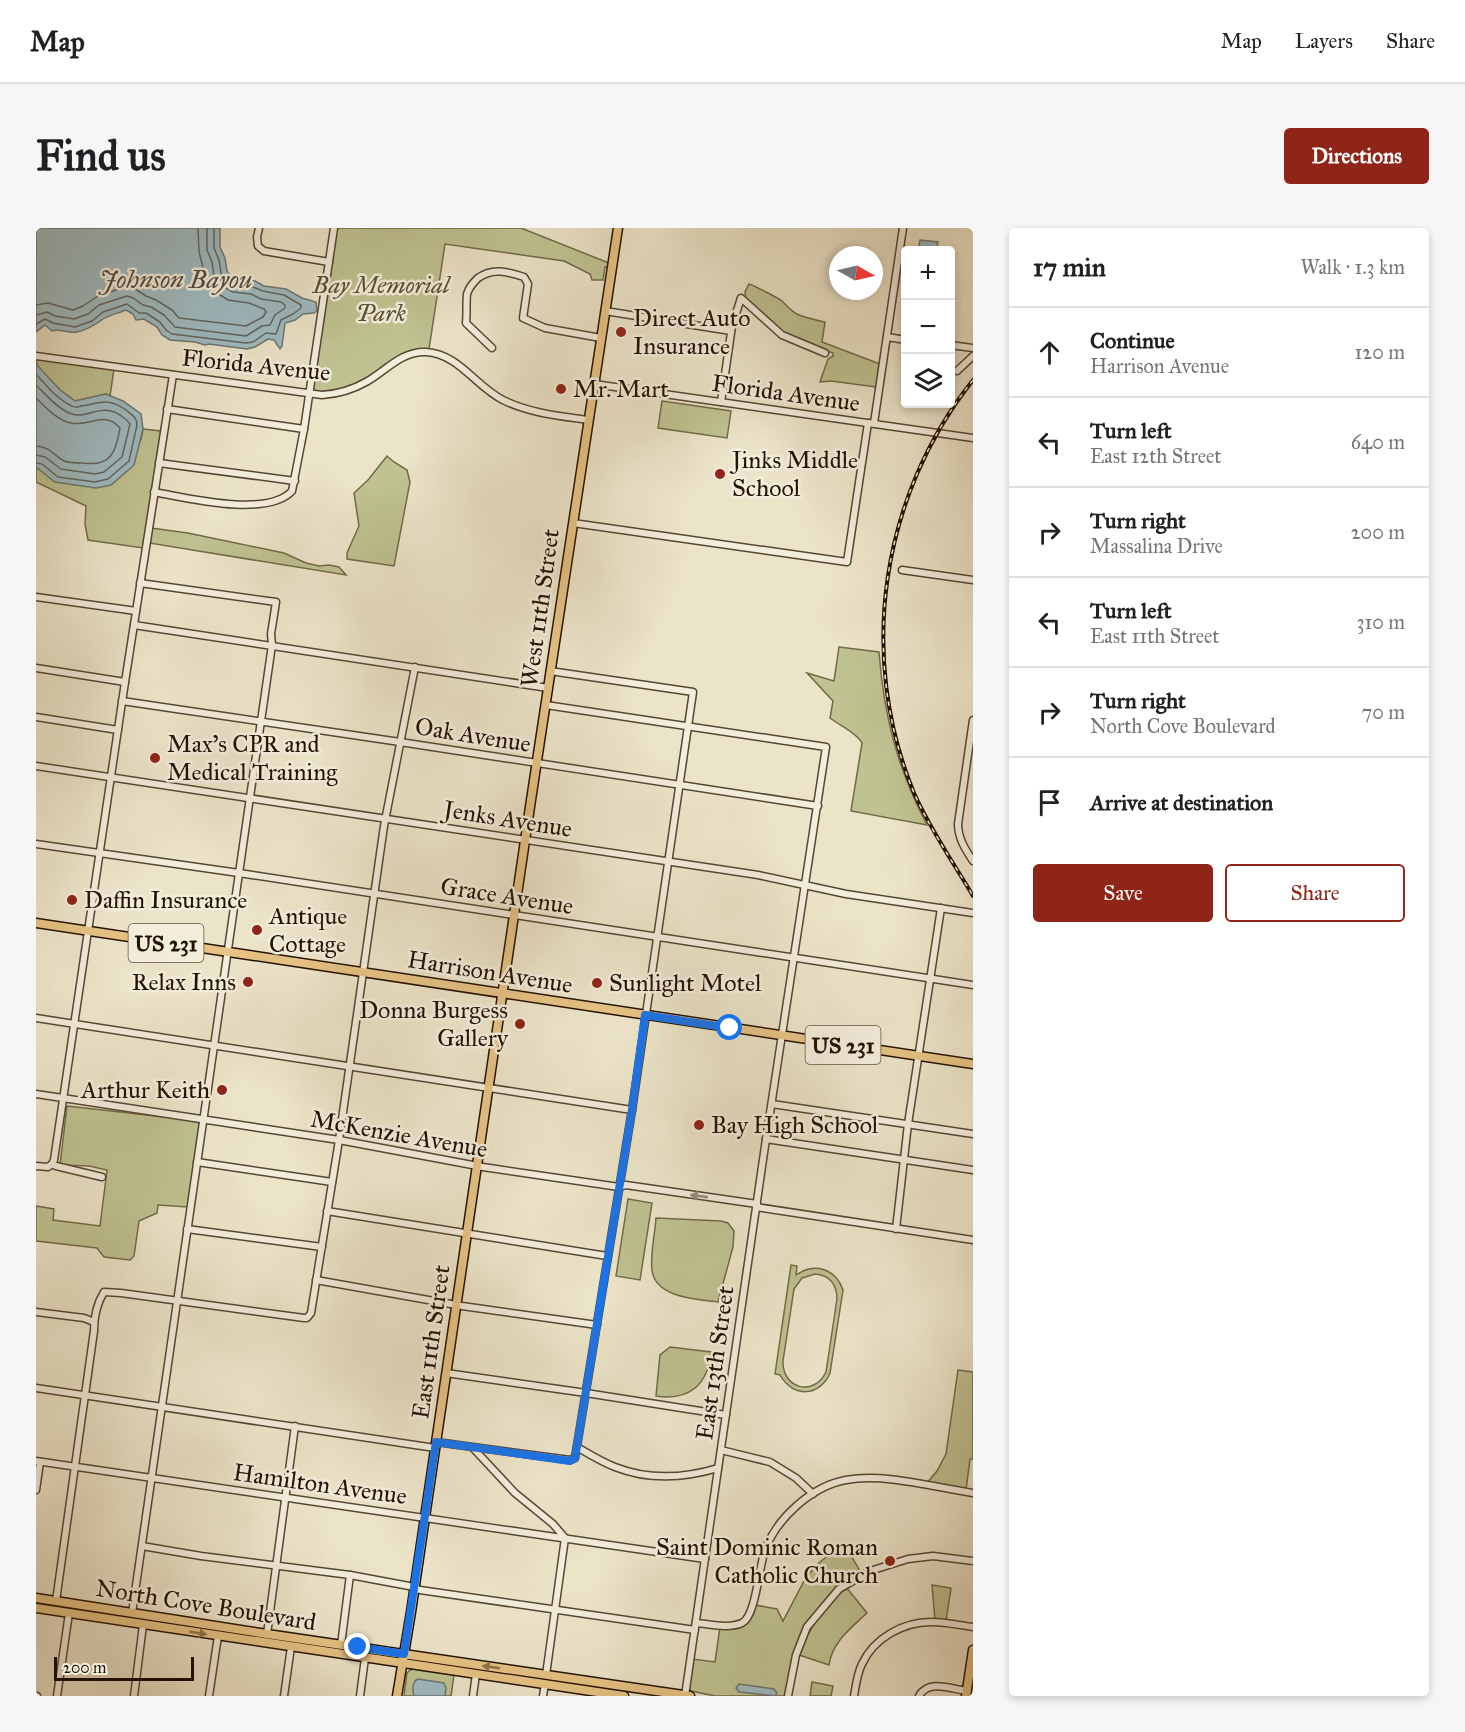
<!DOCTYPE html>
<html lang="en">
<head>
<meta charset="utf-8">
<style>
	body { margin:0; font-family:"IM FELL Great Primer",serif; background:#f6f6f6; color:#202124 }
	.controls { position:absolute; right:18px; top:18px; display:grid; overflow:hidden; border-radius:6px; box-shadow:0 3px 9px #0003 }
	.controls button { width:54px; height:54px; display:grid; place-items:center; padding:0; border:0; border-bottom:2px solid #e0e0e0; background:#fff; color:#202124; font:30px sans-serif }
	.compass { position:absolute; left:793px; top:18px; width:54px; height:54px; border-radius:50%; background:#fff; box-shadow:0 3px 9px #0003; rotate:98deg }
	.scale { position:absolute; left:18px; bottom:15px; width:140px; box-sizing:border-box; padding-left:6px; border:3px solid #231200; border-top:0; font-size:16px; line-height:21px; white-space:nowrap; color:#231200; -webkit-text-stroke:4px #f3eddc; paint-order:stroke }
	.stop { position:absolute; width:18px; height:18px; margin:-14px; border:4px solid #1a73e8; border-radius:50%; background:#fff }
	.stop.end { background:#1a73e8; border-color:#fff; box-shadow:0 2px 6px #0008 }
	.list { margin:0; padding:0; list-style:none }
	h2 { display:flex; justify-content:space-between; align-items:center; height:78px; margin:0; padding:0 24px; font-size:26px }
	h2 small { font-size:20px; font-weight:400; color:#757577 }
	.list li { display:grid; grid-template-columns:39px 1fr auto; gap:18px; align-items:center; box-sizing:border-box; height:90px; padding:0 24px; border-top:2px solid #e0e0e0 }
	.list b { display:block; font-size:22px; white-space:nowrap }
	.list p { margin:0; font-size:20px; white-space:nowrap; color:#757577 }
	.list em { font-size:20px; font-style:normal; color:#757577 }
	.actions { display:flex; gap:12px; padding:18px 24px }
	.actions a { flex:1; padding:14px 0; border:2px solid #8f2418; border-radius:6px; text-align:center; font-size:21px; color:#8f2418 }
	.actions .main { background:#8f2418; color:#fff }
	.icon { flex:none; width:33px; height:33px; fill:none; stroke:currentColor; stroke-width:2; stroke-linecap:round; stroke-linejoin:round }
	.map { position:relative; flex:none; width:937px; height:1468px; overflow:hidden; border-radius:6px }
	header { display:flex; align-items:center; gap:36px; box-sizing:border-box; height:84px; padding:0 30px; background:#fff; border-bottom:2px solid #e0e0e0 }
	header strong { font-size:28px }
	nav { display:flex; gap:33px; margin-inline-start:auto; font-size:21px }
	.intro { display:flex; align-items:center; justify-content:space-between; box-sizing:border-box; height:144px; padding:0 36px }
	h1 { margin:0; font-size:42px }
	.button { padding:15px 27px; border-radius:6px; background:#8f2418; color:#fff; font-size:21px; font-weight:700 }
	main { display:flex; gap:36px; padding:0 36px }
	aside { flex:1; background:#fff; border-radius:6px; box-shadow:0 3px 9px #0003 }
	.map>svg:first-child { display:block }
	.green { fill:#bfc291; stroke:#716a48; stroke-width:1.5; fill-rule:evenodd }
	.water { fill:#9fbbc2; stroke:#6d7774; stroke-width:1.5 }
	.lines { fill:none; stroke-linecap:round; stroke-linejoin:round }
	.shore { stroke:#616661; stroke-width:1.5 }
	.minor-casing { stroke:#554632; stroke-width:9 }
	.major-casing { stroke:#231200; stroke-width:11 }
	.minor { stroke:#f3eddc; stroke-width:6 }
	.major { stroke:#e6c284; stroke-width:8 }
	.rail-casing { stroke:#231200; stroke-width:4 }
	.rail { stroke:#f3eddc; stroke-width:1.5; stroke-dasharray:4.5; stroke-linecap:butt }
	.oneway { fill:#958a79 }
	.oneway2 { fill:#8e7349 }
	.route { stroke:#1a73e8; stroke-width:8 }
	.poi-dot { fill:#8f2418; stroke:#f3eddc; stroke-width:2 }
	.labels { text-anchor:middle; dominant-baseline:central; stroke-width:5; stroke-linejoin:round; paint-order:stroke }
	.shield { fill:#f3eddc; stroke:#615442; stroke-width:1.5 }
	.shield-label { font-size:22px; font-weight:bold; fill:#231200 }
	.park-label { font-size:24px; font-style:italic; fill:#5a5033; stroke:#f3eddc }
	.poi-label { font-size:24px; fill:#231200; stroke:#f3eddc; text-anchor:start }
	.street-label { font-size:24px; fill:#231200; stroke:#f3eddc }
	.water-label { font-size:26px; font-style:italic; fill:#4e4d44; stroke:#f3eddc }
</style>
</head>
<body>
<header>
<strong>Map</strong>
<nav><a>Map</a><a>Layers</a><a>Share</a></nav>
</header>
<div class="intro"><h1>Find us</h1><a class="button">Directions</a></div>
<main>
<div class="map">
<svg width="937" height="1468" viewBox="0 0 937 1468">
	<rect width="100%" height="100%" fill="#ece4c9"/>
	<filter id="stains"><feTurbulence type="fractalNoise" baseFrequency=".00333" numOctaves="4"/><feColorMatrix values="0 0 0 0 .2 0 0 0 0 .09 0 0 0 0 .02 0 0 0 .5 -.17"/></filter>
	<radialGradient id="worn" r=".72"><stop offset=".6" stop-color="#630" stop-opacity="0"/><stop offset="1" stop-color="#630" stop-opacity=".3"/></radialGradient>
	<g class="green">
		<path d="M 300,0 L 485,0 L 573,35 L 572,39 L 569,39 L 567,52 L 556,52 L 554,46 L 528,33 L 409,16 L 393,121 C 359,120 348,143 321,156 C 308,162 293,164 279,164 L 276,161 Z"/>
		<path d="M 713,56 C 715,56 744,71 746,73 C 751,78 755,83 761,86 C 769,90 780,92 789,94 L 786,114 L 844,136 L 840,159 L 795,153 L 784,154 L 792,131 L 797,128 L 797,125 L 753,109 L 710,72 L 709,64 Z"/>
		<path d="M 0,130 L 78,141 L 74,168 L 70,166 L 39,173 C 27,165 0,145 0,130 Z"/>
		<path d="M 626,173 L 695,183 L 691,210 L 622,200 Z"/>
		<path d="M 107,201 L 125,203 L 107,320 L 52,312 L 49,296 L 50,278 L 0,254 L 0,239 L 4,242 L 105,212 Z"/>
		<path d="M 351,228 L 358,234 L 371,242 L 374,254 L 358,338 L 311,331 L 311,325 L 323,298 L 318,265 L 332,252 Z"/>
		<path d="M 115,300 L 152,305 L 248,325 L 270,335 L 283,338 L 293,337 L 303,339 L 310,347 L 113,315 Z"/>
		<path d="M 803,419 L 843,424 C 848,489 861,539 891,597 L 815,583 L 826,515 C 821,505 803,497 794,490 L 797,473 L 771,445 L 798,453 Z"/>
		<path d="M 31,878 L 164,893 L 152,979 L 122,977 L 121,985 L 103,993 L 98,1028 L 94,1032 L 68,1029 L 61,1020 L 0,1013 L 0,978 L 18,981 L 17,992 L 64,998 L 71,942 L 53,938 L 24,937 Z"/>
		<path d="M 592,971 L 616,975 L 604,1052 L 580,1048 Z"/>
		<path d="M 620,990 L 685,993 L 692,995 L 698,1003 L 697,1019 L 682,1074 C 661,1071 619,1070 616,1042 C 614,1025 619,1007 620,990 Z"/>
		<path d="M 755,1037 L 761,1038 L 760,1047 C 779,1034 800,1041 807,1062 L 794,1145 C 784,1169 757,1170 744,1147 L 739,1146 ZM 779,1046 C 794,1047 801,1057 801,1071 L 790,1144 C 778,1169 746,1161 747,1133 L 758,1061 L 766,1050 Z"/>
		<path d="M 634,1119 L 675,1124 C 672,1157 653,1173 620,1168 L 624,1127 Z"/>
		<path d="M 922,1142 L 937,1144 L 937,1231 L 934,1231 L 930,1262 L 891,1255 L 901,1243 L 910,1226 Z"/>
		<path d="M 808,1315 L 825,1345 C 810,1353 803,1359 792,1371 C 760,1404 758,1425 749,1468 L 679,1468 L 655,1463 L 653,1460 L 657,1431 L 679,1434 L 684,1399 L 711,1394 L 718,1385 L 719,1377 L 741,1381 L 747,1393 L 768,1353 L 779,1338 Z"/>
		<path d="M 896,1357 L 915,1360 L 910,1393 L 899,1392 Z"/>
		<path d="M 810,1359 L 831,1385 C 815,1400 796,1414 793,1437 L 763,1427 C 774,1398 787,1380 810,1359 Z"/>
		<path d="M 378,1441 L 418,1447 L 415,1468 L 368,1468 L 371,1445 L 374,1442 Z"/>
		<path d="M 776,1454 L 797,1458 L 795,1468 L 774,1468 Z"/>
	</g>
	<g class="water">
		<path d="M 0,0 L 184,0 L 184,19 L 189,30 L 191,43 L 195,48 L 201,51 L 219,53 L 228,58 L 250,61 L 266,70 L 280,74 L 281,83 L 278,85 L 267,86 L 259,92 L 249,95 L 246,118 L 244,121 L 238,112 L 232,111 L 219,119 L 211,121 L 173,116 L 169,117 L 159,114 L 134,112 L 126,107 L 121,99 L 108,91 L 100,92 L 97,86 L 90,82 C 83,85 73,87 67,91 C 59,97 51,102 41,104 C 32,106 25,100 16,103 L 9,97 L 0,104 Z"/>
		<path d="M 884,12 L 902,14 L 900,22 L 882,22 Z"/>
		<path d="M 0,136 L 24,162 L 39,173 L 70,166 L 87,173 L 105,186 L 107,201 L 98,237 L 75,257 L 60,260 L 19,254 L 0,239 Z"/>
		<path d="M 382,1451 L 408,1455 L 410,1460 L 409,1468 L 378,1468 C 376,1462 376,1454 382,1451 Z"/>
		<path d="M 703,1456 L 738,1461 L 741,1465 L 739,1468 L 703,1464 L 700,1460 Z"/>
	</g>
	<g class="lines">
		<g class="shore">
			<path d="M 0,77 L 12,75 L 37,82 L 47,78 L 62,68 L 83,61 L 92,60 L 99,61 L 110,68 L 120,72 L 136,82 L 143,90 L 210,98 L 227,89 L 230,84 L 228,81 L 213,75 L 192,72 L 181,65 L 174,58 L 170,51 L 163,24 L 162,0"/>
			<path d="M 0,87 L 11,84 L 19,88 L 38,91 L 52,86 L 63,77 L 91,68 L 97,70 L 107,77 L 115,79 L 128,87 L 139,99 L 210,108 L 226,98 L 234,97 L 239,87 L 249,80 L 249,77 L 245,74 L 225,71 L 215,66 L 197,64 L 185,57 L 178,48 L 176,34 L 171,22 L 171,0"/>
			<path d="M 0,96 L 9,91 L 17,95 L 39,99 L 56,93 L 67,84 L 91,76 L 103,85 L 110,85 L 124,94 L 130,102 L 136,106 L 210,115 L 217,114 L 230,105 L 240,106 L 245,92 L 257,86 L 265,80 L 265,77 L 248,67 L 227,63 L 217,59 L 199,57 L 191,52 L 185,45 L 183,32 L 178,20 L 178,0"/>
			<path d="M 0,146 C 10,157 22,172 36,178 C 39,180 41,179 45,178 C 65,175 72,169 90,182 C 96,187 101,189 101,197 L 93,233 L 72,251 L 59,254 L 22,249 L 6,236 L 0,235"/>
			<path d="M 0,157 C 10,167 20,179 33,185 C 50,193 64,174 84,187 C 88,190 91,192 94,196 L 86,229 L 68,244 L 59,246 L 25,241 L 9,229 L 0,227"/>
			<path d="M 0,170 C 9,179 22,193 35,195 C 54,199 69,182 84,200 C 80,224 75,239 47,235 C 41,235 33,235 28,233 C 17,227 15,219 0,218"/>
		</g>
		<g class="minor-casing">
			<g id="minor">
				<path d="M 223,0 L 221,9 L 222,18 L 228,23 L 293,34"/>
				<path d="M 569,83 L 695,103"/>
				<path d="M 851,109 L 870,112"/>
				<path d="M 914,117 L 937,120"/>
				<path d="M 456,120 L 430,95 C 431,86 430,75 431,66 C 433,59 437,55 442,50 C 457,39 472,44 488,49 L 492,56 L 487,90 L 509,100 L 565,110"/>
				<path d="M 0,128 L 286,167 C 301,166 316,162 330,154 C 350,143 365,123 390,124 C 423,126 439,158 467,172 C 493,185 524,188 552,192"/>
				<path d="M 921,143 L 937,128"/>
				<path d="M 558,156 L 937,210"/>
				<path d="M 685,174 L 696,98 L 705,70 L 746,107 L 789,125"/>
				<path d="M 131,181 L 268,201"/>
				<path d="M 838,195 L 867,0"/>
				<path d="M 123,235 L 259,253"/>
				<path d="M 118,264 C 151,270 231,290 256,263 L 268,201 L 298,0"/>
				<path d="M 537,295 L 811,334 L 832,195"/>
				<path d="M 866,342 L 937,352"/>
				<path d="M 0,369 L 100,383"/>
				<path d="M 98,397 L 512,460"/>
				<path d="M 0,440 L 89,454"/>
				<path d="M 86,473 L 364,514 L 782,578"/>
				<path d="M 510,477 L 790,519 L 730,911 L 649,1468"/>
				<path d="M 0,489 L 82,502"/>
				<path d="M 937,492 L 922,596 C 922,610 929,621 937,633"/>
				<path d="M 0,538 L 722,647 L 810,666 L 937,685"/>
				<path d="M 0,616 L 203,645 L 937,757"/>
				<path d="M 0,790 L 596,882"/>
				<path d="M 0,866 L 303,912 L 447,939 L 583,959 L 590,957 L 721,976"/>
				<path d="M 736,876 L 937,906"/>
				<path d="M 730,911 L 937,942"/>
				<path d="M 161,934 L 296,954"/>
				<path d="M 16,936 L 18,932 L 89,454 L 137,147"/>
				<path d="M 0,938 L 12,939 L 16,936 L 20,938 L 66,949"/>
				<path d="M 720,979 L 937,1012"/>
				<path d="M 291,983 L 571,1028"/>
				<path d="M 151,1001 L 286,1019"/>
				<path d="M 860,1001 L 872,896 L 905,680"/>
				<path d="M 280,1052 L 426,1078 L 561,1097"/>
				<path d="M 0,1084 L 48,1090 L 58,1094"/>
				<path d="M 410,1145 L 550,1165 L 690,1187"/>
				<path d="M 0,1160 L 399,1220"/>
				<path d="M 400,1214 L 534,1232 L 539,1230 L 596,882 L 657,464 L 514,443"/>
				<path d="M 541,1219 C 553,1226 566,1234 579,1239 C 612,1252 649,1250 682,1240"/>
				<path d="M 437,1220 L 479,1265 L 517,1296 L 529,1310 L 510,1447"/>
				<path d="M 685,1222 L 734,1234 L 760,1250 L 777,1266"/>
				<path d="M 0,1233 L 669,1331"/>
				<path d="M 0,1262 L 4,1234"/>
				<path d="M 106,1318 L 165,1328 L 314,1347 L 373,1358 L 384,1362 L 659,1402"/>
				<path d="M 20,1373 L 58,1103 C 58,1090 61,1075 68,1064 L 85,1065 L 268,1090 L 271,1090 L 275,1085 L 303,912 L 348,598 L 379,439"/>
				<path d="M 96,1385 L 236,417 L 235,406 L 240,374 L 104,355"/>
				<path d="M 660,1395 C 674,1396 692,1401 706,1395 C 720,1388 723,1338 729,1322 C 741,1290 776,1258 810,1252 C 849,1245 897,1259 937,1265"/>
				<path d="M 231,1406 L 259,1198"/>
				<path d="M 305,1417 L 314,1347"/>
				<path d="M 0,1468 L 1,1468"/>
				<path d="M 21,1468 L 33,1385"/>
				<path d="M 98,1468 L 107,1397"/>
				<path d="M 173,1468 L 182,1408"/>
				<path d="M 248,1468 L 255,1419"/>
				<path d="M 324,1468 L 329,1430"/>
				<path d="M 437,1468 L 440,1446"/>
				<path d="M 507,1468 L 509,1456"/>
				<path d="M 752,1468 L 760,1427 L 771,1399 L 803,1361 L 834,1343 L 872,1331 L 897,1328 L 937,1333"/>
				<path d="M 818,1468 C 820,1457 821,1446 826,1436 C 838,1410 867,1394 895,1394 C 909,1394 923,1397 937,1399"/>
				<path d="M 883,1468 C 893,1451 915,1461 931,1463"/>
			</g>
		</g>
		<g class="major-casing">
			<g id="major">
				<path d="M 0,695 L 937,836"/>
				<path d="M 0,1370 L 231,1406 L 654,1468"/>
				<path d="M 0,1380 L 588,1468"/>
				<path d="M 361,1468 L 375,1384 L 495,572 L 582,0"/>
				<path d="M 930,1468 L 937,1422"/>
			</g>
		</g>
		<use href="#minor" class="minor"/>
		<use href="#major" class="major"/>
		<g class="rail-casing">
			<path id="rail" d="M 937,152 C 845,268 821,427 878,565 C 894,601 917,634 937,668"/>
		</g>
		<use href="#rail" class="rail"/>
	</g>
	<defs><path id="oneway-solid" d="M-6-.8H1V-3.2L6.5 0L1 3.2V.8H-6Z" transform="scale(1.5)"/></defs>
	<use class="oneway" href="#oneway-solid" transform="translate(663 968) rotate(-172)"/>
	<g class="oneway2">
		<use href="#oneway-solid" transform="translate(162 1405) rotate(9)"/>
		<use href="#oneway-solid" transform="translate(455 1439) rotate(-172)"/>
	</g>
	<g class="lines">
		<path class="route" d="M 322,1419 L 368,1426 L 400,1214 L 534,1233 L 539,1230 L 596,882 L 609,787 L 694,800"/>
	</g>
	<g class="poi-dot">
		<circle cx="585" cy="104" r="6"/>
		<circle cx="525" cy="161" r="6"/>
		<circle cx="684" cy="246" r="6"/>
		<circle cx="119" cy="530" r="6"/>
		<circle cx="36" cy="672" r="6"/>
		<circle cx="221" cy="702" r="6"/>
		<circle cx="212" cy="754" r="6"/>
		<circle cx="561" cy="755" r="6"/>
		<circle cx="484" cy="796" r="6"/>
		<circle cx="186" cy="862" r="6"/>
		<circle cx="663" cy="897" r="6"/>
		<circle cx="854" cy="1333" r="6"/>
	</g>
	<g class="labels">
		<g class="shield">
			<rect x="92.5" y="696" width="75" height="38" rx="4.5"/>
			<rect x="769.5" y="798" width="75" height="38" rx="4.5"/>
		</g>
		<g class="shield-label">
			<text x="130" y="715">US 231</text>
			<text x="807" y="817">US 231</text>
		</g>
		<g class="park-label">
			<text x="345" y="57">Bay Memorial<tspan x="345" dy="28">Park</tspan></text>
		</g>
		<g class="poi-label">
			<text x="597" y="90">Direct Auto<tspan x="597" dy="28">Insurance</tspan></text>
			<text x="537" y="161">Mr. Mart</text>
			<text x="696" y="232">Jinks Middle<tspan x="696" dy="28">School</tspan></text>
			<text x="131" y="516">Max's CPR and<tspan x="131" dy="28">Medical Training</tspan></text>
			<text x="48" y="672">Daffin Insurance</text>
			<text x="233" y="688">Antique<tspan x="233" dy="28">Cottage</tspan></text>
			<text x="200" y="754" text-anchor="end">Relax Inns</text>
			<text x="573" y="755">Sunlight Motel</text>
			<text x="472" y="782" text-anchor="end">Donna Burgess<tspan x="472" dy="28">Gallery</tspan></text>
			<text x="174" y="862" text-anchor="end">Arthur Keith</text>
			<text x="675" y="897">Bay High School</text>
			<text x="842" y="1319" text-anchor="end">Saint Dominic Roman<tspan x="842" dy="28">Catholic Church</tspan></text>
		</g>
		<g class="street-label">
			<text transform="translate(220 137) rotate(6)">Florida Avenue</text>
			<text transform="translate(750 165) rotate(8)">Florida Avenue</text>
			<text transform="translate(504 380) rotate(-82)">West 11th Street</text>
			<text transform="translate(437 507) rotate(9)">Oak Avenue</text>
			<text transform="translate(472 591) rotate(9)">Jenks Avenue</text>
			<text transform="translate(471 668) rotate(9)">Grace Avenue</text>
			<text transform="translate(454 744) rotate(9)">Harrison Avenue</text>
			<text transform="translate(363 906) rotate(10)">McKenzie Avenue</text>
			<text transform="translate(395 1114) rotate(-82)">East 11th Street</text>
			<text transform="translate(679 1135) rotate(-82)">East 13th Street</text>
			<text transform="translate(284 1256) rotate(8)">Hamilton Avenue</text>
			<text transform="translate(170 1377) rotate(9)">North Cove Boulevard</text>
		</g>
		<g class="water-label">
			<text x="140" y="51">Johnson Bayou</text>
		</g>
	</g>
	<rect width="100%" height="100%" filter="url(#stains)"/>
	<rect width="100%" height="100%" fill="url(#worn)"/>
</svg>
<div class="controls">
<button>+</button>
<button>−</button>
<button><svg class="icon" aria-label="layers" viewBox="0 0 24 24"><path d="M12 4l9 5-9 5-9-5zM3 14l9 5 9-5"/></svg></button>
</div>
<svg class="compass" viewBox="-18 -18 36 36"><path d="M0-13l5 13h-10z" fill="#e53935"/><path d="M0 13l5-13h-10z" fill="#757577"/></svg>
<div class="scale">200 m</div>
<div class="stop" style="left:694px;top:800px"></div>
<div class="stop end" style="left:322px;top:1419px"></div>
</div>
<aside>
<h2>17 min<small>Walk · 1.3 km</small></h2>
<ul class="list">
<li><svg class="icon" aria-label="ahead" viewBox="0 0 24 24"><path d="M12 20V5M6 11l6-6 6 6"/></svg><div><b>Continue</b><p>Harrison Avenue</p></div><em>120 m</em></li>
<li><svg class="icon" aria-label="left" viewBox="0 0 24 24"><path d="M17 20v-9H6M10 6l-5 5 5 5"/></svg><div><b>Turn left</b><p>East 12th Street</p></div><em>640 m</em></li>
<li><svg class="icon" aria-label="right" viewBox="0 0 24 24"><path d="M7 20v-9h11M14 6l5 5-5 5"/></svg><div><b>Turn right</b><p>Massalina Drive</p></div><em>200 m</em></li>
<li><svg class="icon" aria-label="left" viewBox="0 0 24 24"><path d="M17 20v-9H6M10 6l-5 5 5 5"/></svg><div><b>Turn left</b><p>East 11th Street</p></div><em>310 m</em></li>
<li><svg class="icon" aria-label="right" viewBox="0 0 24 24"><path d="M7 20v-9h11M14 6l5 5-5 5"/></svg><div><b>Turn right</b><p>North Cove Boulevard</p></div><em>70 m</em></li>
<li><svg class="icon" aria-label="arrive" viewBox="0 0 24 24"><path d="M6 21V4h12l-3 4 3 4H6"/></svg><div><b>Arrive at destination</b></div></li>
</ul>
<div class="actions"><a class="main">Save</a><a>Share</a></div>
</aside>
</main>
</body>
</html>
